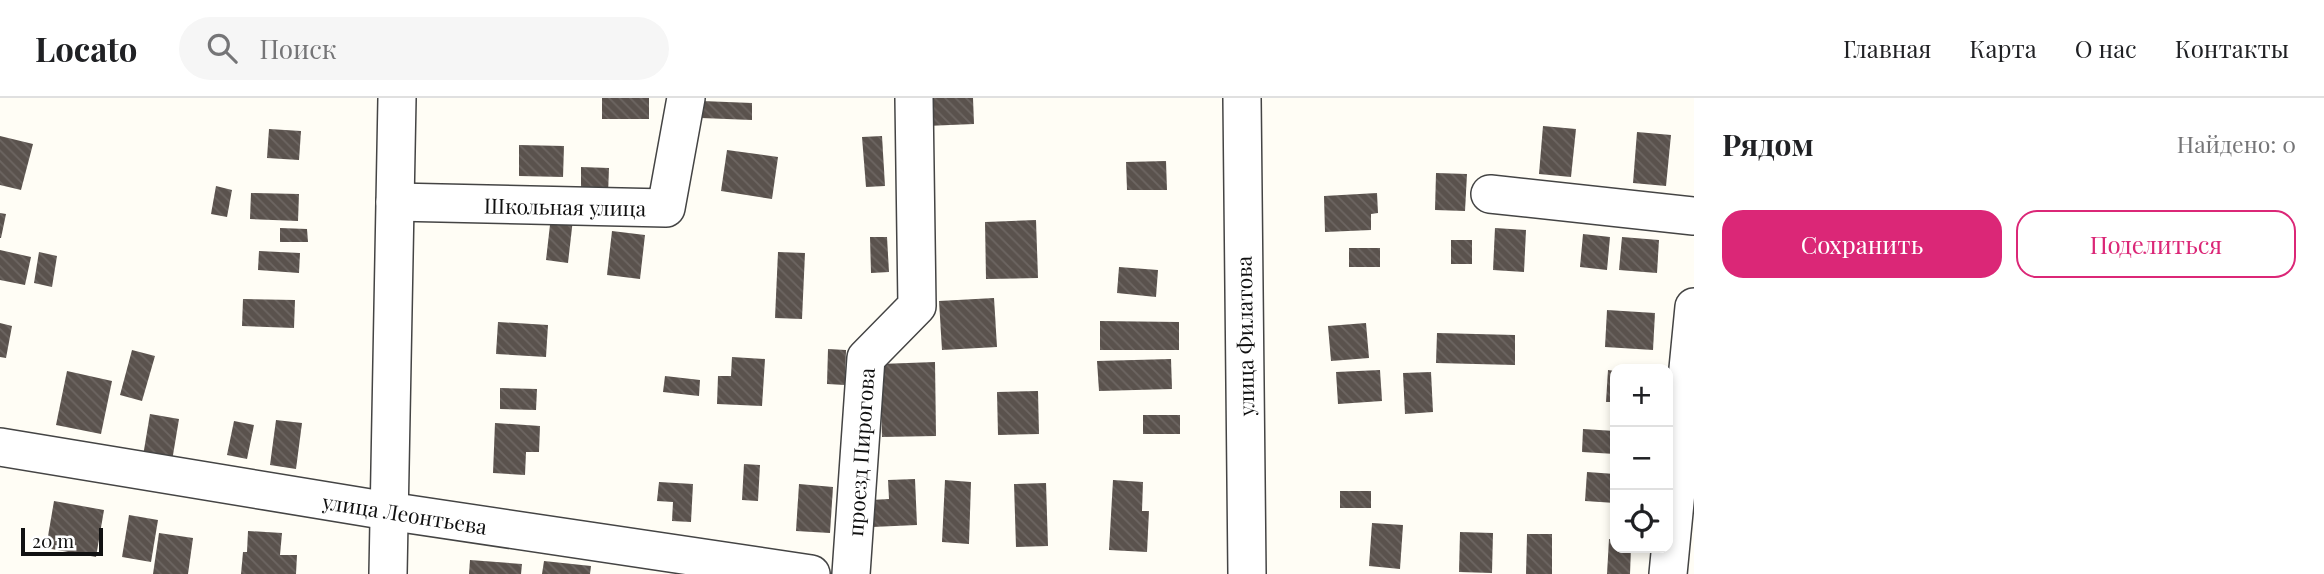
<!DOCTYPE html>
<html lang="ru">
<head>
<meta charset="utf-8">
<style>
	body { margin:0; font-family:"Playfair Display",serif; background:#f6f6f6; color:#202124 }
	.controls { position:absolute; right:21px; bottom:21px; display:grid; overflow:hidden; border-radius:14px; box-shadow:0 4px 10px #0003 }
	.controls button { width:63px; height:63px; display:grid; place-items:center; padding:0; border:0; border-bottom:2px solid #e0e0e0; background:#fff; color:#202124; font:35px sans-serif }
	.scale { position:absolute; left:21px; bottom:18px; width:82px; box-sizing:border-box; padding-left:7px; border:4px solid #111; border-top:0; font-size:19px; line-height:24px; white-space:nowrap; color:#111; -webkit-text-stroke:5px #fff; paint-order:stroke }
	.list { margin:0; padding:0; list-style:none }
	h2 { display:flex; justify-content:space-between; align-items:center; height:91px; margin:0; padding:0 28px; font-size:30px }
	h2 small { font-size:23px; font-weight:400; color:#757577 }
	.actions { display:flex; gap:14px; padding:21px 28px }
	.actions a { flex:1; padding:16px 0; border:2px solid #db2777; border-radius:21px; text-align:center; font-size:24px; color:#db2777 }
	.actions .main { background:#db2777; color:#fff }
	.icon { flex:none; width:38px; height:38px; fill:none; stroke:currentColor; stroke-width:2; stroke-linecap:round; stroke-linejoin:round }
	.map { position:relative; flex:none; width:1694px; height:476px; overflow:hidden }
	header { display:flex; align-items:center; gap:42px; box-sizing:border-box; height:98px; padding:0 35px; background:#fff; border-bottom:2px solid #e0e0e0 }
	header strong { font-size:33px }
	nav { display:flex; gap:38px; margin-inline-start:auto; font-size:24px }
	.search { width:490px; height:63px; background:#f6f6f6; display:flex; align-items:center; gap:18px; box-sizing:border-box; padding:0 24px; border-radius:38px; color:#757577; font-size:26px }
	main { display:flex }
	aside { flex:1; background:#fff }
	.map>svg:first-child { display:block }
	.building { fill:url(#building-back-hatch) }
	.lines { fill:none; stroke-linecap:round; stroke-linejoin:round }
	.minor-casing { stroke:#444; stroke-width:40 }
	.minor { stroke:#fff; stroke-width:37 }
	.labels { text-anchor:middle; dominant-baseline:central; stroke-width:7; stroke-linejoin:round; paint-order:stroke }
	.street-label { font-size:21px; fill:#111; stroke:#fff }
</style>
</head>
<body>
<header>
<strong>Locato</strong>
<div class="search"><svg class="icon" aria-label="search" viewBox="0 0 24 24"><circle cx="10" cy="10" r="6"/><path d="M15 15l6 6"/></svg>Поиск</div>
<nav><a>Главная</a><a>Карта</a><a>О нас</a><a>Контакты</a></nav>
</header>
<main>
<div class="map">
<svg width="1694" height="476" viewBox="0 0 1694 476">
	<defs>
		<pattern id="building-back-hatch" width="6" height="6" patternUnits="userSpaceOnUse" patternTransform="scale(1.75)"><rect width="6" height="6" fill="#5a524d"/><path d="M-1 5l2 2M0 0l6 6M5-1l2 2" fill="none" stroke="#6d6662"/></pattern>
	</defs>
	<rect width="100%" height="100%" fill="#fffdf5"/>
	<g class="building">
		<rect x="602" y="0" width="47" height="21"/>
		<path d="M 926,0 L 973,0 L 974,26 L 926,28 Z"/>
		<path d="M 702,3 L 752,5 L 752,22 L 701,20 Z"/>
		<path d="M 1543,28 L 1576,31 L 1571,79 L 1539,76 Z"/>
		<path d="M 269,31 L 301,33 L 299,62 L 267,60 Z"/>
		<path d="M 1637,34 L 1671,37 L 1666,88 L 1633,85 Z"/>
		<path d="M 0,38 L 33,46 L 21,92 L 0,87 Z"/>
		<path d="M 882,38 L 885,88 L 866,89 L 862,39 Z"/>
		<path d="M 519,47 L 564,48 L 563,79 L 519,78 Z"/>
		<path d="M 727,52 L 778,59 L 772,101 L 721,93 Z"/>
		<path d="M 1166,63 L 1167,92 L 1127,92 L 1126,64 Z"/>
		<path d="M 581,69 L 609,70 L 608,97 L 581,96 Z"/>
		<path d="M 1436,75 L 1467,76 L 1465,113 L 1435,112 Z"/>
		<path d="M 216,88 L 232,92 L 227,119 L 211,116 Z"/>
		<path d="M 251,95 L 299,96 L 298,123 L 250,121 Z"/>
		<path d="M 1377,95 L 1378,115 L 1371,116 L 1371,132 L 1325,134 L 1324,98 Z"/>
		<path d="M 0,115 L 6,116 L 1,140 L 0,140 Z"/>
		<path d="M 551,118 L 573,121 L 568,165 L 546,162 Z"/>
		<path d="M 1036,122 L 1038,180 L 986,181 L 985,124 Z"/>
		<path d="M 280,130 L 307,131 L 308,144 L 280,144 Z"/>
		<path d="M 1495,130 L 1526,132 L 1524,174 L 1493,172 Z"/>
		<path d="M 612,133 L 645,137 L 640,181 L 607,177 Z"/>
		<path d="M 1583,136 L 1610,139 L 1607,172 L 1580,169 Z"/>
		<path d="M 870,139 L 887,139 L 889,174 L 871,175 Z"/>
		<path d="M 1622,139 L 1659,142 L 1657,175 L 1619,172 Z"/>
		<rect x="1451" y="142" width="21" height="24"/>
		<rect x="1349" y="150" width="31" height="19"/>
		<path d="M 0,152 L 31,159 L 25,187 L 0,182 Z"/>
		<path d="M 259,153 L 300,155 L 299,175 L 258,172 Z"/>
		<path d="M 39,154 L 57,158 L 52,189 L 34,185 Z"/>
		<path d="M 778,154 L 805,155 L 802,221 L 775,220 Z"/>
		<path d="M 1119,169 L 1158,172 L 1156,199 L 1117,195 Z"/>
		<path d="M 994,200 L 997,249 L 942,252 L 939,203 Z"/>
		<path d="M 243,201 L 295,202 L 294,230 L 242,228 Z"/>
		<path d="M 1607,212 L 1655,215 L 1653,252 L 1605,249 Z"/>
		<path d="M 1100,223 L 1179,224 L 1179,252 L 1100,252 Z"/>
		<path d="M 498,224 L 548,227 L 546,259 L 496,256 Z"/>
		<path d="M 0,225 L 12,228 L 6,260 L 0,259 Z"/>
		<path d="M 1366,225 L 1369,260 L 1331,263 L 1328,228 Z"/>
		<path d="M 1437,235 L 1515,237 L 1515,267 L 1436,265 Z"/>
		<path d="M 828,251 L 846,252 L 845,287 L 827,286 Z"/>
		<path d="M 132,252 L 155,258 L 142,303 L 120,297 Z"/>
		<path d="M 732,259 L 765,261 L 762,308 L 717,306 L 718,278 L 731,278 Z"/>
		<path d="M 1171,261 L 1172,291 L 1099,293 L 1097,263 Z"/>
		<path d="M 935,264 L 936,338 L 882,339 L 880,266 Z"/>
		<path d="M 1380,272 L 1382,303 L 1338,306 L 1336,274 Z"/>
		<path d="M 1608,272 L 1615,273 L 1615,304 L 1606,304 Z"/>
		<path d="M 67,273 L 112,283 L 101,336 L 56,327 Z"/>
		<path d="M 1431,274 L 1433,314 L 1405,316 L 1403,275 Z"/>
		<path d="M 665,278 L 700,282 L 699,298 L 663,294 Z"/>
		<path d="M 500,290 L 537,291 L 536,312 L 500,311 Z"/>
		<path d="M 1038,293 L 1039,336 L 998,337 L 997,294 Z"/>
		<path d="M 150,316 L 179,321 L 172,363 L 143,358 Z"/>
		<rect x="1143" y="317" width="37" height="19"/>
		<path d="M 276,322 L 302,325 L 296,371 L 270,367 Z"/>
		<path d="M 234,323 L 254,327 L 247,361 L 227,357 Z"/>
		<path d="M 495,325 L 540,328 L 539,354 L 526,354 L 525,377 L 493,375 Z"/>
		<path d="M 1583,331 L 1615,333 L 1615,356 L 1582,354 Z"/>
		<path d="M 744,366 L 760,367 L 758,403 L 742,402 Z"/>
		<path d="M 1587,374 L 1615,376 L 1615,405 L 1585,403 Z"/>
		<path d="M 915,381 L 917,427 L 872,429 L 871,402 L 889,401 L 888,382 Z"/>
		<path d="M 945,382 L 971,384 L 969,446 L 942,444 Z"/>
		<path d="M 1113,382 L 1143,384 L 1142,413 L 1149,413 L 1147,454 L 1109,452 Z"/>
		<path d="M 659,384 L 693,386 L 691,424 L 672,423 L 673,404 L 657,403 Z"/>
		<path d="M 1046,385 L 1048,448 L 1016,449 L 1014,386 Z"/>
		<path d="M 799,386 L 833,389 L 830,435 L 796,433 Z"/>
		<rect x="1340" y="393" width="31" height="17"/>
		<path d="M 54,403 L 104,412 L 96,459 L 46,450 Z"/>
		<path d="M 129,417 L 158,422 L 151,464 L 122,459 Z"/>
		<path d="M 1372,425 L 1403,427 L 1400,471 L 1369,468 Z"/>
		<path d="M 248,433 L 282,435 L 280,457 L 297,457 L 296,476 L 241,476 L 243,454 L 247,454 Z"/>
		<path d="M 1460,434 L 1493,435 L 1492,475 L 1459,474 Z"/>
		<path d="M 159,435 L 193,440 L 188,476 L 153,476 Z"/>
		<path d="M 1527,436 L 1552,436 L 1552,476 L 1526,476 Z"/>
		<path d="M 1609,441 L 1615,442 L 1615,450 L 1631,450 L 1630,476 L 1607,476 Z"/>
		<path d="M 470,462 L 522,466 L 521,476 L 469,476 Z"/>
		<path d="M 544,463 L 591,468 L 590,476 L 542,476 Z"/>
	</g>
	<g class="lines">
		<g class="minor-casing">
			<g id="minor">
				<path d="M 1242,0 L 1247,476"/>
				<path d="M 1490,96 L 1694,118"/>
				<path d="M 395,104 L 666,110 L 686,0"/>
				<path d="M 0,349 L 388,413 L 811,476"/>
				<path d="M 388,476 L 397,0"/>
				<path d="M 851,476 L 866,260 L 917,208 L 914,0"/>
				<path d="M 1668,476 L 1694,209"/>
			</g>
		</g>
		<use href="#minor" class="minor"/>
	</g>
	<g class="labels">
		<g class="street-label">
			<text transform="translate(565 108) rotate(1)">Школьная улица</text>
			<text transform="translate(1244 238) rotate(-91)">улица Филатова</text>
			<text transform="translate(860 354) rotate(-86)">проезд Пирогова</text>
			<text transform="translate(405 415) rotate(9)">улица Леонтьева</text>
		</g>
	</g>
</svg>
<div class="controls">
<button>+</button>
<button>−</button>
<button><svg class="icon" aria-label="locate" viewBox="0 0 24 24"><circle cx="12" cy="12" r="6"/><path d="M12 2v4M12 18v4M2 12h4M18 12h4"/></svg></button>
</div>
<div class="scale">20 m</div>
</div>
<aside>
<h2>Рядом<small>Найдено: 0</small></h2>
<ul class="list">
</ul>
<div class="actions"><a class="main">Сохранить</a><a>Поделиться</a></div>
</aside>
</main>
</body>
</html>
